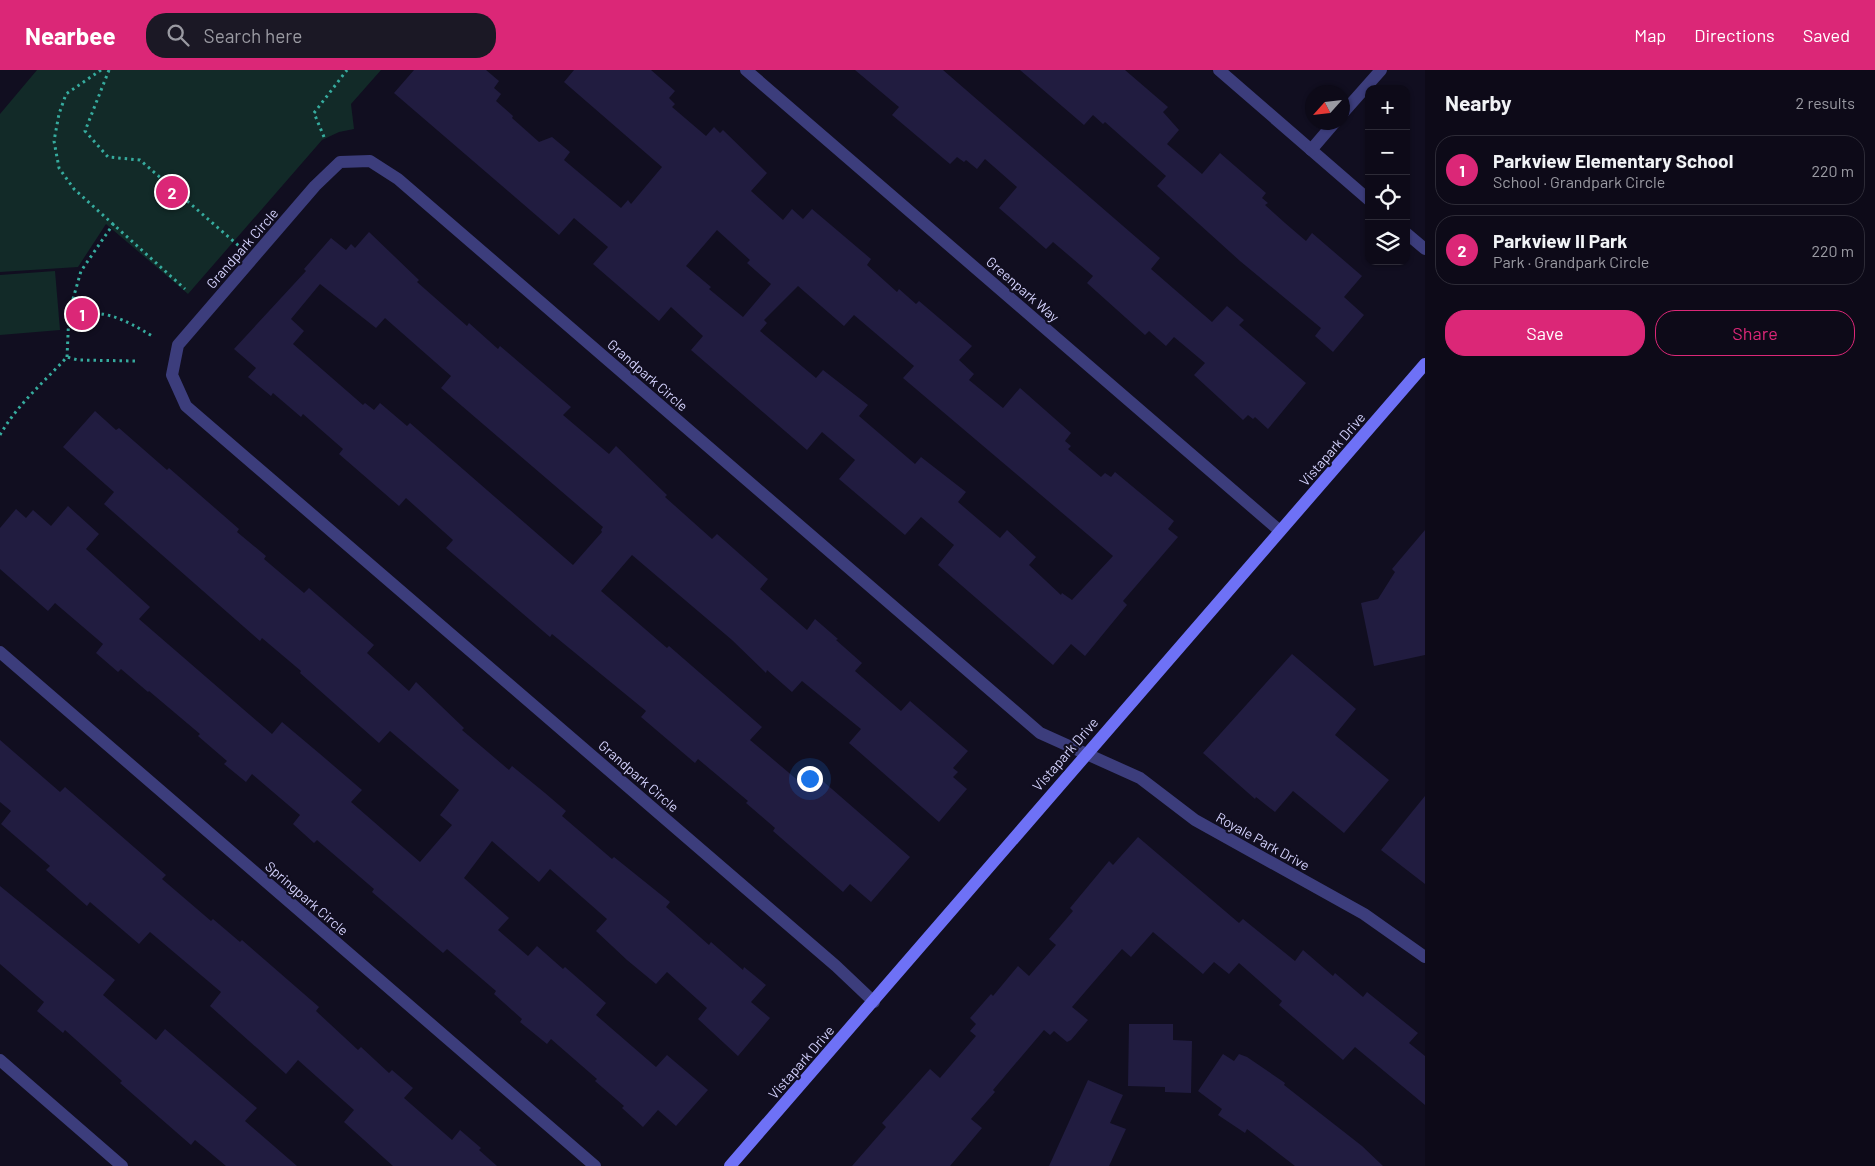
<!DOCTYPE html>
<html lang="en">
<head>
<meta charset="utf-8">
<style>
	body { margin:0; font-family:Barlow,sans-serif; background:#1b1825; color:#f1f3f6 }
	.controls { position:absolute; right:15px; top:15px; display:grid; overflow:hidden; border-radius:10px; box-shadow:0 1px 4px #0004 }
	.controls button { width:45px; height:45px; display:grid; place-items:center; padding:0; border:0; border-bottom:1px solid #2d2b37; background:#0d0a18; color:#f1f3f6; font:25px sans-serif }
	.compass { position:absolute; left:1305px; top:15px; width:45px; height:45px; border-radius:50%; background:#0d0a18; box-shadow:0 1px 4px #0004; rotate:243deg }
	.you { position:absolute; left:809px; top:708px; width:18px; height:18px; margin:-12px; border:4px solid #fff; border-radius:50%; background:#1a73e8; box-shadow:0 0 0 8px #1a73e833 }
	.badge { display:grid; place-items:center; width:32px; height:32px; border-radius:50%; background:#db2777; color:#fff; font-size:16px; font-weight:700 }
	.pin { position:absolute; translate:-50% -50%; border:2px solid #fff; box-shadow:0 1px 5px #0006 }
	.list { margin:0; padding:0; list-style:none }
	h2 { display:flex; justify-content:space-between; align-items:center; height:65px; margin:0; padding:0 20px; font-size:21px }
	h2 small { font-size:16px; font-weight:400; color:#9a9aa2 }
	.list li { display:grid; grid-template-columns:32px 1fr auto; gap:15px; align-items:center; box-sizing:border-box; height:70px; margin:0 10px 10px; padding:0 10px; border:1px solid #2d2b37; border-radius:20px }
	.list b { display:block; font-size:19px; white-space:nowrap }
	.list p { margin:0; font-size:16px; white-space:nowrap; color:#9a9aa2 }
	.list em { font-size:16px; font-style:normal; color:#9a9aa2 }
	.actions { display:flex; gap:10px; padding:15px 20px }
	.actions a { flex:1; padding:11px 0; border:1px solid #db2777; border-radius:20px; text-align:center; font-size:18px; color:#db2777 }
	.actions .main { background:#db2777; color:#fff }
	.icon { flex:none; width:28px; height:28px; fill:none; stroke:currentColor; stroke-width:2; stroke-linecap:round; stroke-linejoin:round }
	.map { position:relative; flex:none; width:1425px; height:1096px; overflow:hidden }
	header { display:flex; align-items:center; gap:30px; box-sizing:border-box; height:70px; padding:0 25px; background:#db2777; color:#fff }
	header strong { font-size:24px }
	nav { display:flex; gap:28px; margin-inline-start:auto; font-size:18px }
	.search { width:350px; height:45px; background:#1b1825; display:flex; align-items:center; gap:12px; box-sizing:border-box; padding:0 18px; border-radius:20px; color:#9a9aa2; font-size:19px }
	main { display:flex }
	aside { flex:1; background:#0d0a18 }
	.map>svg:first-child { display:block }
	.green { fill:#122a28 }
	.building { fill:#211c40; fill-rule:evenodd }
	.lines { fill:none; stroke-linecap:round; stroke-linejoin:round }
	.path { stroke:#36ab9e; stroke-width:3; stroke-dasharray:2.5 4; stroke-linecap:butt }
	.street { stroke:#3c3d7c; stroke-width:12 }
	.secondary { stroke:#6e71f6; stroke-width:12 }
	.labels { text-anchor:middle; dominant-baseline:central; stroke-width:4.5; stroke-linejoin:round; paint-order:stroke }
	.street-label { font-size:14px; fill:#d3d1fc; stroke:#110e20 }
</style>
</head>
<body>
<header>
<strong>Nearbee</strong>
<div class="search"><svg class="icon" aria-label="search" viewBox="0 0 24 24"><circle cx="10" cy="10" r="6"/><path d="M15 15l6 6"/></svg>Search here</div>
<nav><a>Map</a><a>Directions</a><a>Saved</a></nav>
</header>
<main>
<div class="map">
<svg width="1425" height="1096" viewBox="0 0 1425 1096">
	<rect width="100%" height="100%" fill="#110e20"/>
	<g class="green">
		<path d="M 37,0 L 381,0 L 351,34 L 354,59 L 339,62 L 322,70 L 188,224 L 106,154 L 78,197 L 0,202 L 0,44 Z"/>
		<path d="M 55,201 L 60,260 L 0,265 L 0,205 Z"/>
	</g>
	<g class="building">
		<path d="M 414,0 L 486,0 L 499,11 L 494,18 L 501,24 L 496,31 L 513,46 L 512,48 L 539,72 L 552,67 L 570,82 L 564,90 L 621,138 L 628,130 L 631,134 L 662,97 L 564,12 L 574,0 L 651,0 L 675,21 L 669,28 L 675,34 L 672,37 L 706,66 L 714,57 L 720,63 L 723,60 L 767,103 L 751,121 L 783,150 L 792,139 L 803,149 L 812,139 L 871,189 L 867,195 L 897,222 L 899,219 L 916,234 L 919,231 L 972,276 L 959,290 L 974,304 L 969,310 L 1003,338 L 1020,318 L 1071,363 L 1065,371 L 1071,376 L 1068,379 L 1101,407 L 1105,403 L 1111,407 L 1115,402 L 1174,451 L 1168,459 L 1178,467 L 1123,531 L 1127,535 L 1085,586 L 1071,574 L 1053,595 L 938,495 L 954,475 L 921,447 L 905,465 L 839,409 L 855,390 L 822,362 L 807,380 L 691,280 L 703,266 L 671,237 L 659,251 L 593,194 L 608,177 L 574,148 L 559,165 L 394,23 ZM 717,160 L 750,190 L 747,193 L 771,214 L 743,247 L 709,219 L 711,217 L 686,196 ZM 798,216 L 844,256 L 854,245 L 914,296 L 903,308 L 1113,486 L 1072,530 L 1062,523 L 1061,525 L 1029,495 L 1036,487 L 1007,460 L 1000,468 L 958,432 L 966,422 L 921,387 L 915,394 L 859,346 L 868,335 L 823,300 L 816,308 L 760,261 L 767,253 L 764,250 Z"/>
		<path d="M 855,0 L 943,0 L 1160,188 L 1151,199 L 1212,252 L 1227,236 L 1244,250 L 1239,255 L 1306,313 L 1268,359 L 1255,347 L 1253,349 L 1248,345 L 1243,350 L 1194,305 L 1205,293 L 1174,267 L 1166,276 L 1149,261 L 1145,265 L 1087,213 L 1093,206 L 1053,172 L 1046,179 L 999,138 L 1017,117 L 985,89 L 977,99 L 966,90 L 964,92 L 957,87 L 950,94 L 892,45 L 899,37 Z"/>
		<path d="M 1020,0 L 1125,0 L 1168,37 L 1163,42 L 1179,60 L 1167,74 L 1202,104 L 1220,83 L 1266,123 L 1262,128 L 1268,133 L 1265,135 L 1285,153 L 1306,171 L 1312,163 L 1362,206 L 1344,227 L 1364,245 L 1333,282 L 1315,266 L 1321,258 L 1240,191 L 1157,116 L 1166,106 L 1105,52 L 1103,54 L 1093,45 L 1084,55 Z"/>
		<path d="M 369,162 L 419,210 L 417,212 L 467,256 L 469,253 L 498,279 L 500,276 L 571,337 L 563,345 L 609,384 L 616,376 L 667,425 L 665,427 L 712,469 L 717,464 L 768,509 L 760,519 L 807,560 L 815,549 L 838,569 L 836,570 L 862,593 L 855,601 L 901,641 L 910,631 L 968,681 L 953,698 L 958,702 L 953,707 L 967,719 L 939,752 L 849,673 L 861,659 L 802,611 L 792,622 L 767,600 L 766,603 L 732,570 L 632,485 L 601,521 L 667,578 L 669,576 L 762,657 L 750,670 L 807,718 L 817,706 L 910,787 L 871,832 L 850,814 L 843,822 L 773,761 L 775,758 L 746,733 L 748,731 L 698,689 L 695,693 L 641,647 L 646,641 L 552,564 L 550,567 L 446,478 L 453,470 L 406,428 L 399,436 L 339,384 L 343,379 L 303,344 L 301,347 L 273,323 L 271,326 L 248,307 L 256,298 L 234,279 L 306,201 L 304,199 L 331,168 L 346,180 L 351,174 L 355,178 ZM 320,214 L 376,258 L 385,248 L 451,306 L 441,318 L 603,457 L 601,460 L 602,462 L 573,495 L 410,353 L 407,356 L 380,333 L 374,340 L 365,333 L 363,335 L 293,274 L 304,261 L 291,249 Z"/>
		<path d="M 95,341 L 116,360 L 119,358 L 167,400 L 169,398 L 239,459 L 237,462 L 266,486 L 264,489 L 304,523 L 309,518 L 374,575 L 367,583 L 409,621 L 416,612 L 464,658 L 462,660 L 509,700 L 512,696 L 545,723 L 566,741 L 562,746 L 612,789 L 614,787 L 670,832 L 666,837 L 709,875 L 711,872 L 743,900 L 744,897 L 766,915 L 751,932 L 770,948 L 738,986 L 698,949 L 707,938 L 667,902 L 656,914 L 627,890 L 596,861 L 607,849 L 550,799 L 539,812 L 492,771 L 464,808 L 509,848 L 498,860 L 528,886 L 537,876 L 563,899 L 565,897 L 606,933 L 596,945 L 656,997 L 667,985 L 708,1020 L 676,1056 L 658,1040 L 643,1057 L 622,1038 L 624,1036 L 595,1011 L 597,1009 L 551,969 L 547,974 L 520,952 L 522,949 L 494,924 L 496,921 L 447,879 L 443,883 L 372,822 L 374,819 L 317,770 L 314,773 L 293,754 L 300,745 L 252,704 L 246,712 L 224,694 L 227,691 L 198,666 L 200,664 L 149,621 L 148,622 L 121,599 L 118,602 L 96,583 L 103,574 L 55,533 L 48,541 L 0,499 L 0,458 L 16,439 L 26,448 L 33,440 L 51,456 L 68,436 L 99,464 L 86,479 L 150,537 L 139,549 L 272,664 L 282,652 L 320,684 L 362,720 L 351,732 L 420,792 L 452,755 L 440,745 L 459,720 L 390,661 L 379,673 L 300,603 L 301,601 L 262,568 L 260,571 L 104,434 L 114,422 L 63,377 Z"/>
		<path d="M 1425,460 L 1425,585 L 1374,596 L 1361,533 L 1378,529 L 1395,502 L 1392,499 Z"/>
		<path d="M 1292,584 L 1356,639 L 1335,665 L 1389,710 L 1344,763 L 1293,721 L 1275,742 L 1256,727 L 1255,729 L 1203,683 Z"/>
		<path d="M 0,670 L 60,722 L 65,717 L 166,805 L 162,809 L 211,851 L 213,849 L 240,872 L 242,870 L 319,937 L 316,941 L 358,980 L 361,977 L 389,1003 L 392,1000 L 413,1018 L 404,1028 L 452,1070 L 460,1060 L 481,1078 L 479,1080 L 497,1096 L 393,1096 L 344,1052 L 354,1040 L 298,990 L 286,1004 L 210,936 L 221,922 L 150,862 L 139,874 L 90,832 L 87,836 L 46,800 L 50,796 L 1,754 L 11,741 L 0,732 Z"/>
		<path d="M 1425,726 L 1425,814 L 1381,780 Z"/>
		<path d="M 1138,767 L 1239,853 L 1243,849 L 1295,891 L 1303,880 L 1333,906 L 1335,903 L 1363,927 L 1367,922 L 1418,963 L 1409,973 L 1425,986 L 1425,1035 L 1355,977 L 1343,990 L 1279,935 L 1282,931 L 1239,893 L 1229,904 L 1214,892 L 1203,904 L 1153,862 L 1131,887 L 1122,879 L 1072,937 L 1088,950 L 1071,970 L 1067,972 L 1054,961 L 1050,965 L 1044,960 L 993,1020 L 995,1022 L 971,1049 L 982,1058 L 950,1096 L 852,1096 L 886,1057 L 882,1053 L 930,999 L 940,1008 L 976,966 L 970,961 L 976,954 L 970,948 L 991,924 L 993,926 L 1018,896 L 1029,906 L 1056,875 L 1049,869 L 1073,841 L 1070,838 L 1109,791 L 1113,795 Z"/>
		<path d="M 0,816 L 115,910 L 103,925 L 156,970 L 165,959 L 257,1038 L 245,1051 L 297,1096 L 226,1096 L 195,1070 L 191,1075 L 120,1013 L 122,1011 L 65,960 L 63,963 L 37,941 L 44,932 L 0,894 Z"/>
		<path d="M 1129,954 L 1173,954 L 1173,970 L 1192,971 L 1191,1023 L 1165,1022 L 1165,1017 L 1128,1016 Z"/>
		<path d="M 1223,984 L 1234,991 L 1239,984 L 1247,987 L 1285,1013 L 1284,1015 L 1362,1076 L 1383,1096 L 1295,1096 L 1247,1059 L 1245,1063 L 1218,1045 L 1222,1039 L 1198,1021 Z"/>
		<path d="M 1088,1010 L 1123,1025 L 1110,1053 L 1126,1059 L 1109,1096 L 1049,1096 Z"/>
	</g>
	<g class="lines">
		<g class="path">
			<path d="M 101,0 L 66,24 L 59,44 L 54,71 L 59,98 L 74,119 L 185,219"/>
			<path d="M 109,0 L 85,61 L 108,87 L 140,90 L 239,176"/>
			<path d="M 324,67 L 314,43 L 347,0"/>
			<path d="M 69,243 C 109,241 120,247 154,267"/>
			<path d="M 67,287 L 69,243 L 81,201 L 114,153"/>
			<path d="M 0,365 C 17,335 43,313 67,287 L 78,290 L 135,291"/>
		</g>
		<g class="street">
			<path d="M 746,0 L 1280,461"/>
			<path d="M 1219,0 L 1369,130"/>
			<path d="M 1342,44 L 1381,0"/>
			<path d="M 1311,80 L 1335,52"/>
			<path d="M 1406,163 L 1425,179"/>
			<path d="M 0,582 L 595,1096"/>
			<path d="M 874,932 L 836,896 L 186,336 L 172,305 L 178,275 L 315,116 L 340,92 L 370,91 L 398,109 L 1040,663 L 1140,708 L 1195,750 L 1364,844 L 1425,887"/>
			<path d="M 0,990 L 122,1096"/>
		</g>
		<path class="secondary" d="M 730,1096 L 1425,294"/>
	</g>
	<g class="labels">
		<g class="street-label">
			<text transform="translate(242 178) rotate(-49)">Grandpark Circle</text>
			<text transform="translate(1023 219) rotate(41)">Greenpark Way</text>
			<text transform="translate(648 305) rotate(41)">Grandpark Circle</text>
			<text transform="translate(1332 379) rotate(-49)">Vistapark Drive</text>
			<text transform="translate(1065 684) rotate(-49)">Vistapark Drive</text>
			<text transform="translate(639 706) rotate(41)">Grandpark Circle</text>
			<text transform="translate(1263 771) rotate(29)">Royale Park Drive</text>
			<text transform="translate(307 828) rotate(41)">Springpark Circle</text>
			<text transform="translate(801 992) rotate(-49)">Vistapark Drive</text>
		</g>
	</g>
</svg>
<div class="controls">
<button>+</button>
<button>−</button>
<button><svg class="icon" aria-label="locate" viewBox="0 0 24 24"><circle cx="12" cy="12" r="6"/><path d="M12 2v4M12 18v4M2 12h4M18 12h4"/></svg></button>
<button><svg class="icon" aria-label="layers" viewBox="0 0 24 24"><path d="M12 4l9 5-9 5-9-5zM3 14l9 5 9-5"/></svg></button>
</div>
<svg class="compass" viewBox="-18 -18 36 36"><path d="M0-13l5 13h-10z" fill="#e53935"/><path d="M0 13l5-13h-10z" fill="#9a9aa2"/></svg>
<div class="you"></div>
<div class="pin badge" style="left:82px;top:244px">1</div>
<div class="pin badge" style="left:172px;top:122px">2</div>
</div>
<aside>
<h2>Nearby<small>2 results</small></h2>
<ul class="list">
<li><span class="badge">1</span><div><b>Parkview Elementary School</b><p>School · Grandpark Circle</p></div><em>220 m</em></li>
<li><span class="badge">2</span><div><b>Parkview II Park</b><p>Park · Grandpark Circle</p></div><em>220 m</em></li>
</ul>
<div class="actions"><a class="main">Save</a><a>Share</a></div>
</aside>
</main>
</body>
</html>
